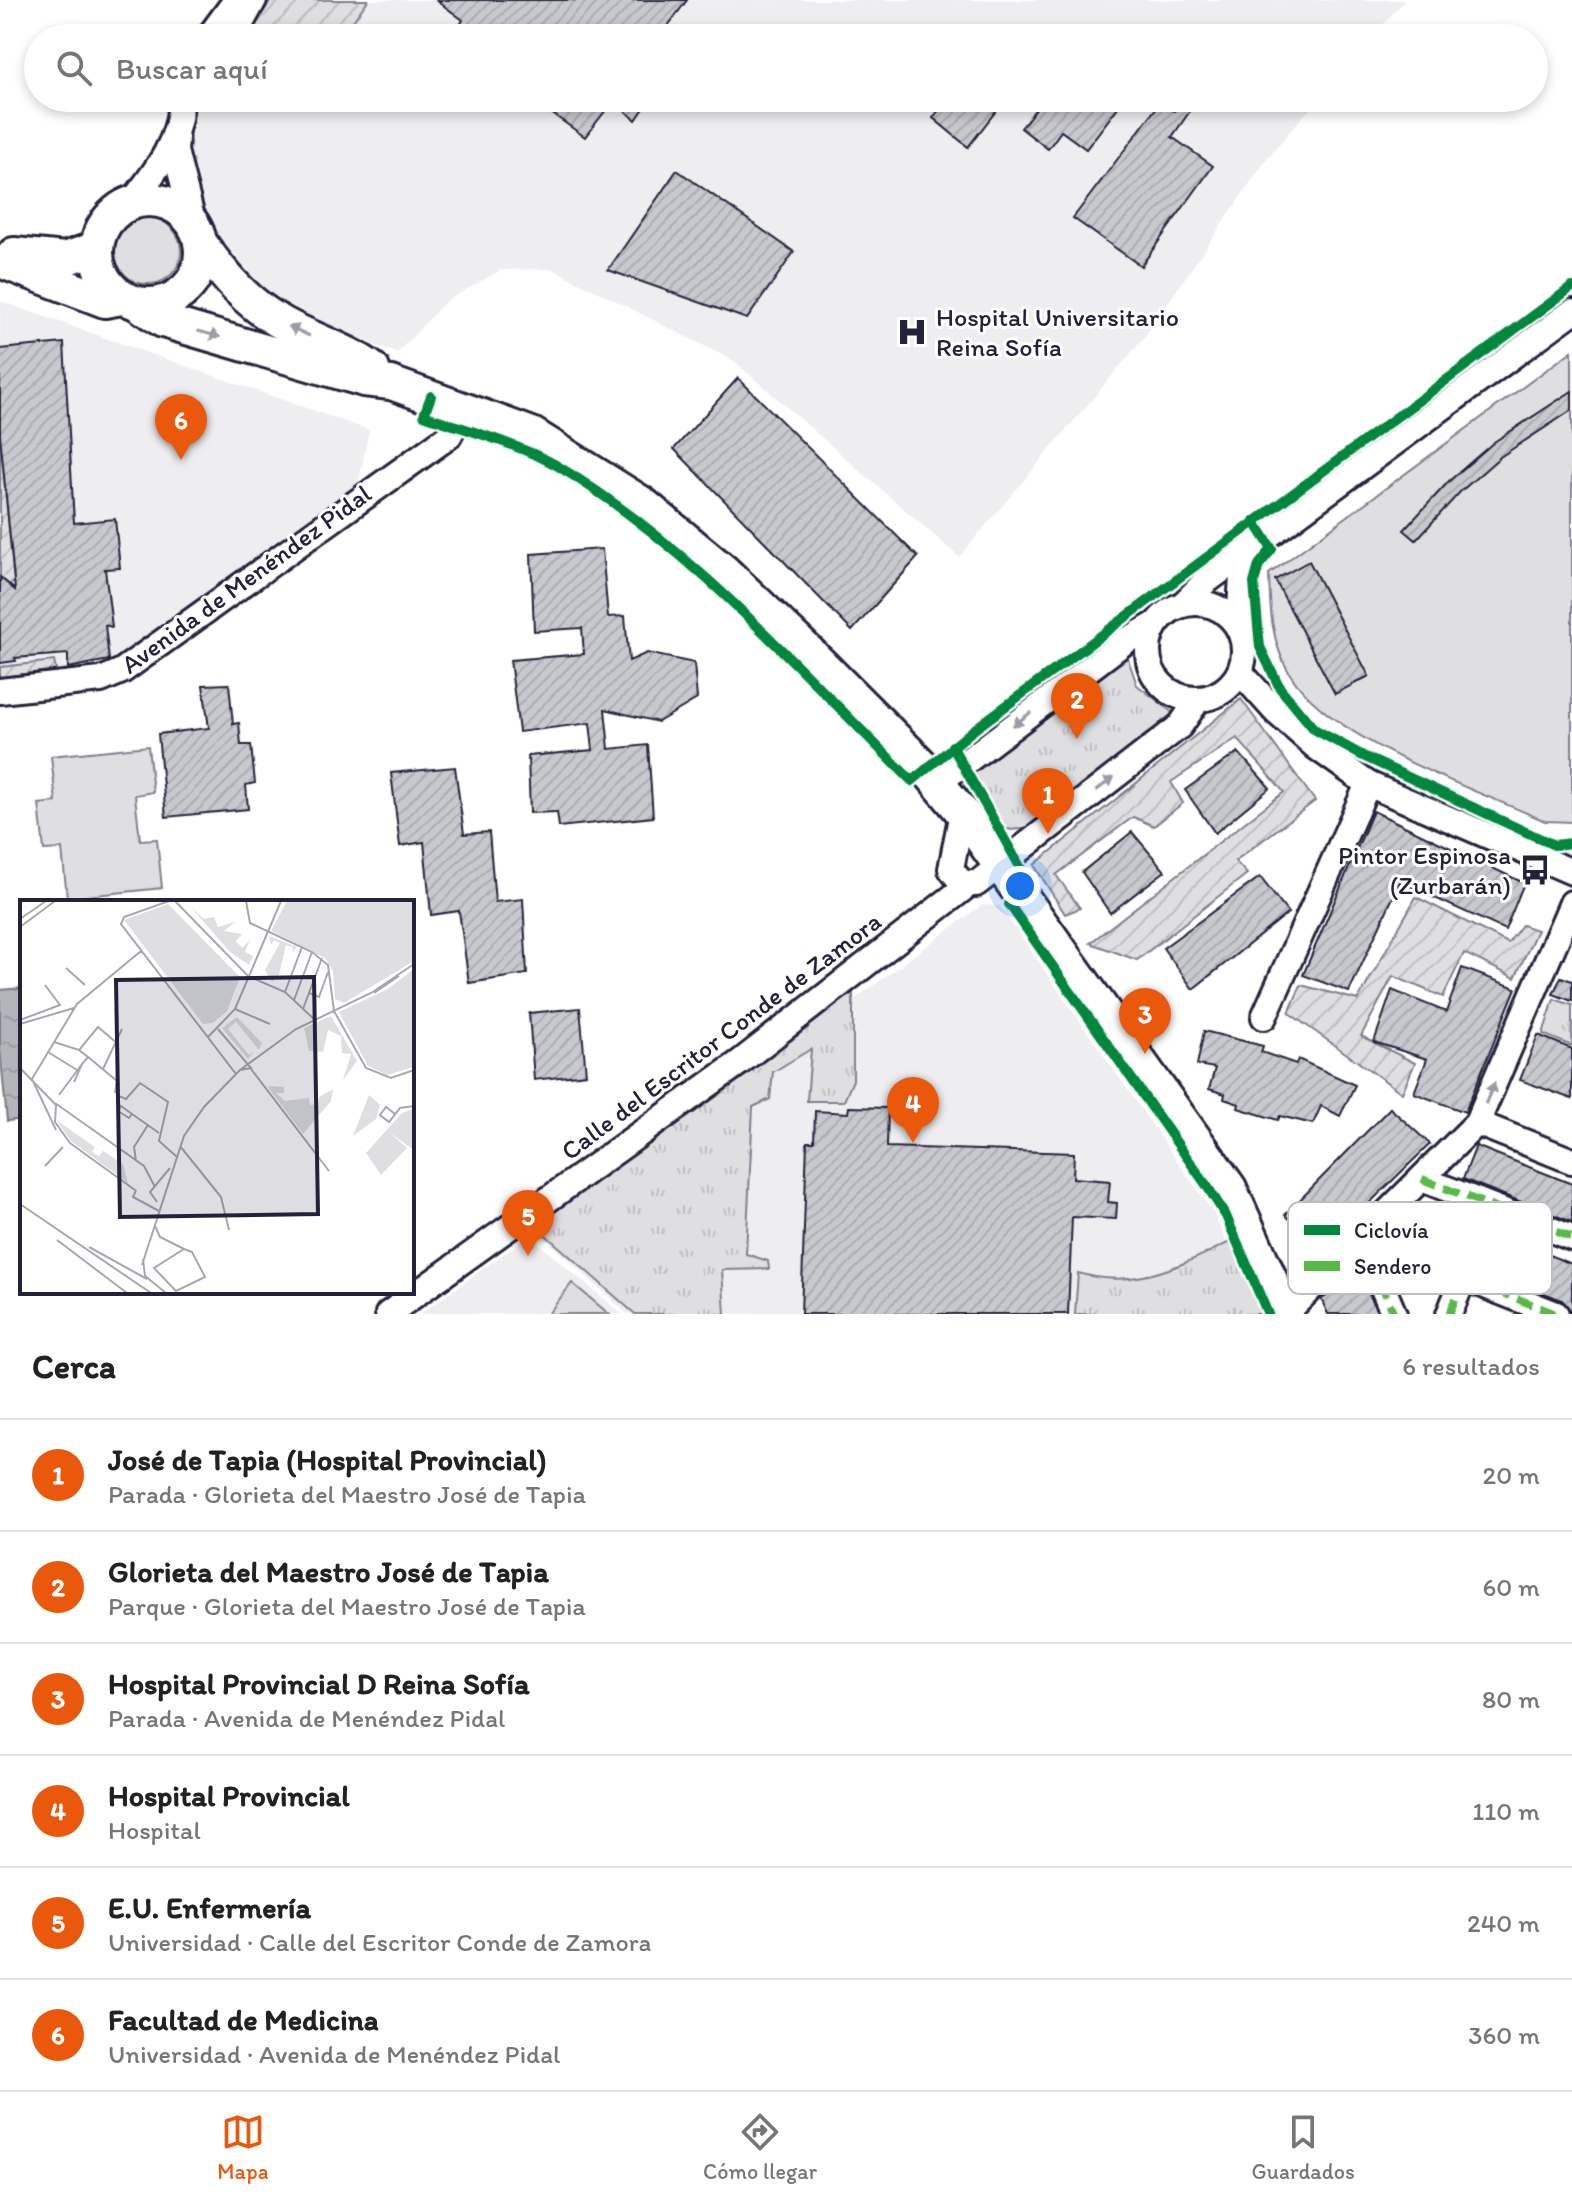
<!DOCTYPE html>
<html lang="es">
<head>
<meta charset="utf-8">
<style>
	body { margin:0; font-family:Itim,sans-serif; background:#f6f6f6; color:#222 }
	.you { position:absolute; left:1020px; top:886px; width:28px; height:28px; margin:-20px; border:6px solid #fff; border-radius:50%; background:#1a73e8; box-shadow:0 0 0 12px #1a73e833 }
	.badge { display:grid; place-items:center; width:52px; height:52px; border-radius:50%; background:#ea580c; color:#fff; font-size:26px; font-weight:700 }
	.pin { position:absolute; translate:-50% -66px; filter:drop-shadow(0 2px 4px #0008) }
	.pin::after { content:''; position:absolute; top:42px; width:28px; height:24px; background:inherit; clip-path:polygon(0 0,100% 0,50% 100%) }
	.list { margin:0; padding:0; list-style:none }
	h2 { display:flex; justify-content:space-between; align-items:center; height:104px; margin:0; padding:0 32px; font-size:34px }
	h2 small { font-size:26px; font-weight:400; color:#767676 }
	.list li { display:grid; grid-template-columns:52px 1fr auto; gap:24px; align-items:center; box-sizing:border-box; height:112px; padding:0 32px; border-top:2px solid #e0e0e0 }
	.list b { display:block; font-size:30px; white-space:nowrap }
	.list p { margin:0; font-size:26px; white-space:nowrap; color:#767676 }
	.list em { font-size:26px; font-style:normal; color:#767676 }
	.icon { flex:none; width:44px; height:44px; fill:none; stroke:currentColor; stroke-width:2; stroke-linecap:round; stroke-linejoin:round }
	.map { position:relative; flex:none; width:1572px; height:1314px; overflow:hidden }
	.search { position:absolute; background:#fff; box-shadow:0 4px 12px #0003; left:24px; right:24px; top:24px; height:88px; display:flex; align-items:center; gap:20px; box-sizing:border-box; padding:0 28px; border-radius:44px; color:#767676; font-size:30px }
	.sheet { height:776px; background:#fff }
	nav { display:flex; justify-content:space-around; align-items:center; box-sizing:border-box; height:112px; border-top:2px solid #e0e0e0; background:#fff; font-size:22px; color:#767676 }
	nav a { display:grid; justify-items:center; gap:4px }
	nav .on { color:#ea580c }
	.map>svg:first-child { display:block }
	.built { fill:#eeeef1 }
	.grass { fill:#dfdfe2; stroke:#80808e; stroke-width:2 }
	.park { fill:url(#park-tufts); stroke:#80808e; stroke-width:2 }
	.garden { fill:url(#garden-furrows); stroke:#80808e; stroke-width:2 }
	.water { fill:url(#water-ripples); stroke:#7a7a88; stroke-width:2 }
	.building { fill:url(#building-hatch); stroke:#22223b; stroke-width:2 }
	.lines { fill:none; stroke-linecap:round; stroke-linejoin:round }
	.minor-casing { stroke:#22223b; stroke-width:30 }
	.major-casing { stroke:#22223b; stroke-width:38 }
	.minor { stroke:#fff; stroke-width:24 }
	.major { stroke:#fff; stroke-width:32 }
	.quiet { stroke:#58b947; stroke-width:8; stroke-dasharray:16 8; stroke-linecap:butt }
	.cycleway-casing { stroke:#fff; stroke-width:15 }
	.cycleway { stroke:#00873e; stroke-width:10 }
	.oneway { fill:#9c9ca7 }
	.labels { text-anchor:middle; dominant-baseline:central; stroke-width:6; stroke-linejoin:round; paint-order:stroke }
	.poi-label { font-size:26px; fill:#22223b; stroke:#fff; text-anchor:start }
	.street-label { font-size:26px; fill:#22223b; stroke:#fff }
	.inset-road { fill:none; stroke:#a7a7b1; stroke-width:2 }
	.view { fill:#22223b; fill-opacity:0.15; stroke:#22223b; stroke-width:4 }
	.inset-edge { fill:none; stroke:#22223b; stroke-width:4 }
	.key { fill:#fff; stroke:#bdbdc4; stroke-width:2 }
	.key-label { font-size:22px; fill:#22223b }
</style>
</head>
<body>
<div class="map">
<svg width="1572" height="1314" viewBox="0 0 1572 1314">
	<defs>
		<pattern id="park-tufts" width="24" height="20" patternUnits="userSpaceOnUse" patternTransform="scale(2)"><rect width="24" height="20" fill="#dfdfe2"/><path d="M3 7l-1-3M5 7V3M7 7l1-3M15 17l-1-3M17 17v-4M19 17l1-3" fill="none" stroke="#bfbfc3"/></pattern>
		<pattern id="garden-furrows" width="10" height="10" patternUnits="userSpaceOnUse" patternTransform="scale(2)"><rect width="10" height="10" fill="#dfdfe2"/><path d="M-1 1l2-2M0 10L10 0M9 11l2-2" fill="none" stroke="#bfbfc3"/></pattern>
		<pattern id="water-ripples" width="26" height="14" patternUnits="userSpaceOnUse" patternTransform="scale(2)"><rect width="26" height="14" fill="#b4b4bc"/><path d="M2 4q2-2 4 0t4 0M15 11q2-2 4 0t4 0" fill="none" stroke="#9a9aa2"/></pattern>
		<pattern id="building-hatch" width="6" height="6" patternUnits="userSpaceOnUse" patternTransform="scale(2)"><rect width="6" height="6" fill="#c8c8cf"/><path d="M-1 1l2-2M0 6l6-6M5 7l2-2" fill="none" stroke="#acacb3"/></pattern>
	</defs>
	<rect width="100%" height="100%" fill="#fff"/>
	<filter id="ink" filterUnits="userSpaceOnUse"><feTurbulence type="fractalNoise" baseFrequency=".0125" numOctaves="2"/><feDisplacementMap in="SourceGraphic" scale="16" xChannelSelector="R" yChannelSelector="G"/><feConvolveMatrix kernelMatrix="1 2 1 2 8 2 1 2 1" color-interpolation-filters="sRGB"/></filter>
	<g filter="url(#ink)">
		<g class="built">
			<path d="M 271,0 L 1405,0 L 1371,38 L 239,38 L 258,10 Z"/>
			<path d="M 201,98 L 1319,98 L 1268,157 L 1143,339 L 959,557 L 734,361 L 553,269 L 501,270 L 446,301 L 397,353 L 314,325 L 254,285 L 212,231 L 188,154 L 190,126 Z"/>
			<path d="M 0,301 L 369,430 L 357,491 L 109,666 L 0,677 Z"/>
			<path d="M 982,905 L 1000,906 L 1214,1214 L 1259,1314 L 627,1314 L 539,1233 Z"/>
			<path d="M 529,1236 L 622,1314 L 420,1314 Z"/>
		</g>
		<g class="grass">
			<circle cx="148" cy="251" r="33"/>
			<path d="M 1572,351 L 1572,822 L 1545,821 C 1474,789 1329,740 1290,674 C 1271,643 1270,609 1269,574 Z"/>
			<path d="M 148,746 L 153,792 L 135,795 L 140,840 L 157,839 L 162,888 L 67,898 L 62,849 L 44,850 L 39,804 L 56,802 L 51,756 Z"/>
			<path d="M 572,1283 L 609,1314 L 548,1314 Z"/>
		</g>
		<g class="park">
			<path d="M 1126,653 L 1137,685 L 1173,713 L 1031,826 C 1001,837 988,823 971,800 L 975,768 Z"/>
			<path d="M 853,993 L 853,1080 L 844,1101 L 807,1101 L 811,1049 L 773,1072 L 770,1099 L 753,1107 L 746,1254 L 768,1261 L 769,1269 L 722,1270 L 725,1314 L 635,1314 L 531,1222 Z"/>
			<path d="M 1554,999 L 1572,1005 L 1572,1046 L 1543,1034 Z"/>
			<path d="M 1230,1242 L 1263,1314 L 1075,1314 L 1078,1273 C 1134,1290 1180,1266 1230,1242 Z"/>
		</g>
		<g class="garden">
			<path d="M 272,0 L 368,0 L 351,24 L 335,38 L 242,38 Z"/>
			<path d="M 0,434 L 14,583 L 8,584 L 0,577 Z"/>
			<path d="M 54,661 L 56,670 L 0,677 L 0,667 Z"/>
			<path d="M 1241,699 L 1315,801 L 1235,861 L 1247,874 L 1137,960 L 1090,943 L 1284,792 L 1237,738 L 1171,782 L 1183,803 L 1154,826 L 1133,817 L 1056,875 L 1080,908 L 1065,914 L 1034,865 Z"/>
			<path d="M 1416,897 L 1508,943 L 1522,925 L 1537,930 L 1515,978 L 1464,953 L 1443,997 L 1393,976 L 1361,1036 L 1415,1063 L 1402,1093 L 1289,1013 L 1301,985 L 1358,1000 Z"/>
		</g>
		<path class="water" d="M 22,988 L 22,1119 L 7,1121 L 0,1049 L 0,990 Z"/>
		<g class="building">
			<path d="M 436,0 L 687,0 L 659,38 L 452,38 L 463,20 Z"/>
			<path d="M 530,98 L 651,98 L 636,120 L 613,101 L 585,137 Z"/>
			<path d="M 948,98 L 1006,98 L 968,147 L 933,118 Z"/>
			<path d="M 1044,98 L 1125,98 L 1086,149 L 1061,131 L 1048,149 L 1021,128 Z"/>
			<path d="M 1184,98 L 1199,98 L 1172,137 L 1213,166 L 1141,266 L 1073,218 L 1160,103 L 1174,111 Z"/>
			<path d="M 677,170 L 794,252 L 747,319 L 608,270 Z"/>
			<path d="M 64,343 L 74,523 L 115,519 L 120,568 L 105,569 L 112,627 L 105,625 L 109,660 L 68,668 L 68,654 L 15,658 L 16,661 L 0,663 L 0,577 L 15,590 L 0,434 L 0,349 Z"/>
			<path d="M 738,378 L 918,557 L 852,631 L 674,449 Z"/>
			<path d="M 1572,391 L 1572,410 L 1500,457 L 1460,492 L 1416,540 L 1404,530 L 1449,481 L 1494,442 Z"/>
			<path d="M 602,549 L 608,617 L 625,616 L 629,661 L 647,653 L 694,663 L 697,699 L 658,722 L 605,709 L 609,749 L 648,745 L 653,817 L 559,827 L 557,812 L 530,813 L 528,756 L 593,750 L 590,723 L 519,732 L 510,660 L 584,654 L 582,628 L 534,631 L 531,554 Z"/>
			<path d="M 1309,561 L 1369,676 L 1335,694 L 1275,580 Z"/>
			<path d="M 229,684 L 233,724 L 239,723 L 241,745 L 251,745 L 255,783 L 246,785 L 248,809 L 166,817 L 158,734 L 209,728 L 203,685 Z"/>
			<path d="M 1238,752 L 1270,788 L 1215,833 L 1185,790 Z"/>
			<path d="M 455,767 L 464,834 L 489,832 L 495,902 L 523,899 L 527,974 L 469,983 L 459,911 L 431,915 L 424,842 L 400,846 L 391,773 Z"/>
			<path d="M 1373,811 L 1524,883 L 1505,930 L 1400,882 L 1349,992 L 1303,975 Z"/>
			<path d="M 1132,832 L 1165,871 L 1110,913 L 1082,872 Z"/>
			<path d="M 1260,877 L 1288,913 L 1193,989 L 1163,948 Z"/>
			<path d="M 1462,968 L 1516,988 L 1465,1112 L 1414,1093 L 1427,1059 L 1374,1042 L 1392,990 L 1446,1012 Z"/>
			<path d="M 1561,977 L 1572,981 L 1572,1001 L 1553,994 Z"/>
			<path d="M 580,1008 L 586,1074 L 534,1080 L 529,1013 Z"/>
			<path d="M 1204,1031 L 1263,1046 L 1261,1052 L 1296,1064 L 1298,1059 L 1355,1085 L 1340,1116 L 1321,1106 L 1313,1124 L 1280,1116 L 1278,1120 L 1238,1108 L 1239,1104 L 1224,1099 L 1225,1094 L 1209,1089 L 1215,1068 L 1197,1065 Z"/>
			<path d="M 1538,1035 L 1572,1049 L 1572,1099 L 1520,1080 Z"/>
			<path d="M 849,1107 L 888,1108 L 887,1147 L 1074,1153 L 1073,1178 L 1110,1181 L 1108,1202 L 1117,1203 L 1116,1219 L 1072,1217 L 1068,1314 L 801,1314 L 807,1142 L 814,1142 L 815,1111 L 848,1113 Z"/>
			<path d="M 1390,1108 L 1430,1144 L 1312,1259 L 1297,1244 L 1306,1234 L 1285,1215 Z"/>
			<path d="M 1476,1146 L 1572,1184 L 1572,1222 L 1463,1179 Z"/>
			<path d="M 1418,1204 L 1572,1264 L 1572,1312 L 1562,1300 L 1405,1238 Z"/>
			<path d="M 1362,1278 L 1378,1314 L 1328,1314 L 1321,1299 Z"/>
		</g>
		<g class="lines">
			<g class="minor-casing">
				<g id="minor">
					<path d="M 208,38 L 236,0"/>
					<path d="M 233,38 L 254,0"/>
					<path d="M 176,138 L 175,151 L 194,225"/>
					<path d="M 132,202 C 156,171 181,140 181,98"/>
					<circle cx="1196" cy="651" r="48"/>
					<path d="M 1183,604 L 1204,583 L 1572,312"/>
					<path d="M 1239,629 L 1243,556"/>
					<path d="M 1240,672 L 1276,712 L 1316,747 L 1368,784 L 1572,872"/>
					<path d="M 0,691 L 101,680 L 122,671 L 449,436 L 464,409"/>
					<path d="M 938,783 L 1126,641 L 1154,625"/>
					<path d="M 962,812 L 951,869 L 961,882 L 976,884 L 1180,726 L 1198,700"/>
					<path d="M 1264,1017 L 1368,784"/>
					<path d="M 1477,1123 L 1572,1161"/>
					<path d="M 1422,1179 L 1572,1238"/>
					<path d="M 1361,1237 L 1556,1314"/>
					<path d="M 1361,1237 L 1394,1314"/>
					<path d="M 1286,1313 L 1477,1123 L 1572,903"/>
					<path d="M 388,1314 L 739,1063 L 968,885"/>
					<path d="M 1449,1314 L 1464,1277"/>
				</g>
			</g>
			<g class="major-casing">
				<g id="major">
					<circle cx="149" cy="252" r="52"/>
					<path d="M 200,242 C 223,275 248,305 284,324 C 313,340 346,349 373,369"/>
					<path d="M 14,254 L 65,259 L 96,248"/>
					<path d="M 0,261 L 105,301 L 122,298"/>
					<path d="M 138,304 L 163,321 L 364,380 L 391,383 L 532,434 L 642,503 L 724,571 L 808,651 L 926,769 L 962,812 L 1230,1188 L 1286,1314"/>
				</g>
			</g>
			<use href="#minor" class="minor"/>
			<use href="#major" class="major"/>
			<g class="quiet">
				<path d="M 1422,1179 L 1572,1238"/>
				<path d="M 1361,1237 L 1556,1314"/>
				<path d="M 1361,1237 L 1394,1314"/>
				<path d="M 1449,1314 L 1464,1277"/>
			</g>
			<g class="cycleway-casing">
				<g id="cycleway">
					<path d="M 431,396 L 424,415 C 463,429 521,445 556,465 C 692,546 800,671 912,781 L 972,731 L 1572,287"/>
					<path d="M 1254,521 L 1272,549 L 1259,565 L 1254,583 L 1260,647 L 1280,688 L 1314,729 L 1363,756 L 1554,845 L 1572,843"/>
					<path d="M 952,746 L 1032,888 L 1009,904 L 1207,1186 L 1226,1216 L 1268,1314"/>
				</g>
			</g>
			<use href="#cycleway" class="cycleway"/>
		</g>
		<defs><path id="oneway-solid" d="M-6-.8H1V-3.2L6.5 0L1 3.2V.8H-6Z" transform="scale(2)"/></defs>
		<g class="oneway">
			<use href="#oneway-solid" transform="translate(299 331) rotate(-155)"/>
			<use href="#oneway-solid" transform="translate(209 334) rotate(16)"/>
			<use href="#oneway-solid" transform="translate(1022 719) rotate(143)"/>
			<use href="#oneway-solid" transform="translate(1105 784) rotate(-37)"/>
			<use href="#oneway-solid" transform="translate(1490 1093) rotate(-67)"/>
		</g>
	</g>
	<defs>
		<g id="hospital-bare" transform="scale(2.4)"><path d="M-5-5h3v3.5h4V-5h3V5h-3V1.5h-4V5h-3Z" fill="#22223b" stroke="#fff" stroke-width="2.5" paint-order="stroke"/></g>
		<g id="bus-bare" transform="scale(2.4)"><path d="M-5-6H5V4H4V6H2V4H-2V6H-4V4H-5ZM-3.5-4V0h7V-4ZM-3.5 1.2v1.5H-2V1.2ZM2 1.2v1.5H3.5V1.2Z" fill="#22223b" stroke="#fff" stroke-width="2.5" paint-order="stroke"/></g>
	</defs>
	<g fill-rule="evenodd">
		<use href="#hospital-bare" x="912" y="332"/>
		<use href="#bus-bare" x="1535" y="870"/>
	</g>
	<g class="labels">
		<g class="poi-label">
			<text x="936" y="317">Hospital Universitario<tspan x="936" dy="30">Reina Sofía</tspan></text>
			<text x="1511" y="855" text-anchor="end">Pintor Espinosa<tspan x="1511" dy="30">(Zurbarán)</tspan></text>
		</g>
		<g class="street-label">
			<text transform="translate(246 579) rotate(-36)">Avenida de Menéndez Pidal</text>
			<text transform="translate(721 1036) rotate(-37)">Calle del Escritor Conde de Zamora</text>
		</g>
	</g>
	<g transform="translate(20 900)">
		<rect width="394" height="394" fill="#fff"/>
		<path d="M 148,4 L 220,77 L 207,111 L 193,123 L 183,124 L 104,20 ZM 394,209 L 394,250 L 370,233 L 387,248 L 361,275 L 346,253 L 382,213 Z" fill="#dfdfe2"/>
		<path d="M 267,1 L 394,1 L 394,61 L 324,103 L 315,99 L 313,71 L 305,58 L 251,31 ZM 170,6 L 184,19 L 194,17 L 198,27 L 215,22 L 204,31 L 222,34 L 216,41 L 222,48 L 230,40 L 225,52 L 233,56 L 229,65 L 210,52 ZM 249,36 L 277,47 L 272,53 L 273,47 L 266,45 L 259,75 L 252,82 L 245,70 L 260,43 L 254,40 L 251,45 ZM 394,69 L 394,167 L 367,175 L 348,166 L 319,112 L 368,89 ZM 311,116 L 337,161 L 323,180 L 331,154 L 322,153 L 321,136 L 308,130 L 303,152 L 289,151 L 284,128 ZM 247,186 L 264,187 L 264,193 L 256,193 L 265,201 L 289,198 L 290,205 L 298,204 L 299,197 L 313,189 L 311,201 L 283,234 ZM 349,195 L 360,205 L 356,219 L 333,236 Z" fill="#dfdfe2"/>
		<path d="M 217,117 L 242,143 L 239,150 L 216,122 L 208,129 L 229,155 L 234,152 L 228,159 L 202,128 ZM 36,220 L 75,247 L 72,252 L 79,256 L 83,251 L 103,264 L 108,283 L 51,241 Z" fill="#dfdfe2"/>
		<path class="inset-road" d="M 149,1 L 104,17 L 101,24 L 216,174M 155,1 L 228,76 L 265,92 L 295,120M 226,1 L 230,23 L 292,52 L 308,65 L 314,111 L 346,168 L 371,178 L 394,170M 0,19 L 26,1M 0,27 L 35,1M 46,68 L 65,85M 265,92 L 282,47M 289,93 L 299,97 L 308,72M 354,93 L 379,76M 274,100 L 292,52M 215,109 L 250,124M 283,109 L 302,58M 0,120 L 40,105 L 25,85M 0,124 L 54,108M 198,129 L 231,168 L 220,170M 188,137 L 215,109 L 261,1M 34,142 L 59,150M 28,152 L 57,170M 68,157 L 59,150 L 78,127 L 98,144M 62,164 L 68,157 L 97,181 L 95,193M 0,168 L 36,205 L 35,222 L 50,243 L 115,290M 83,169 L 102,129M 231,169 L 309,271M 12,179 L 36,230M 12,179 L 57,104 L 121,51M 39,195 L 62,164 L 54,182M 96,195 L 106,199 L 120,183 L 148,202 L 139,241 L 157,257M 35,203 L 124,266 L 135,287M 112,214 L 109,218 L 98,211 L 101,206 L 112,214 L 139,233M 375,214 L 366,207 L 360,215 L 369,222 L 380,208 L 394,206M 160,246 L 201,297 L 209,330M 116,261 L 114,247 L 128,225M 25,266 L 43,247M 116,290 L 113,297 L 139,311M 137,302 L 130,292 L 150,268M 0,304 L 131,393M 135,326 L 140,337 L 164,349 L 172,352 L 185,377 L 156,391 L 134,368 L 164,349M 37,340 L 107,393M 69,347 L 127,379M 123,359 L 125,376 L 146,393M 122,365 L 164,236 L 184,207 L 220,170 L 276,129 L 351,93 L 394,64"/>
		<path class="view" d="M 294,77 L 298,314 L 100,317 L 96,80 Z"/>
		<rect width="394" height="394" class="inset-edge"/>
	</g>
	<rect x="1288" y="1202" width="264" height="92" rx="12" class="key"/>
	<rect x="1304" y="1225" width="36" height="10" fill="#00873e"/>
	<rect x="1304" y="1261" width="36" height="10" fill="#58b947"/>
	<g class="key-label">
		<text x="1354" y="1238">Ciclovía</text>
		<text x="1354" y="1274">Sendero</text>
	</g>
</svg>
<div class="you"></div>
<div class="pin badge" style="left:1048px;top:834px">1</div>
<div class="pin badge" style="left:1077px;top:739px">2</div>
<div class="pin badge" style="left:1145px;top:1054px">3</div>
<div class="pin badge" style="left:913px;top:1143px">4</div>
<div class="pin badge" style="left:528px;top:1256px">5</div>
<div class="pin badge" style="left:181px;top:460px">6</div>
<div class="search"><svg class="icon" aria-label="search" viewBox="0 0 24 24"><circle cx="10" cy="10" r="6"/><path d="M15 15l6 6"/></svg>Buscar aquí</div>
</div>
<section class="sheet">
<h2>Cerca<small>6 resultados</small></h2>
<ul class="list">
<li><span class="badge">1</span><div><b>José de Tapia (Hospital Provincial)</b><p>Parada · Glorieta del Maestro José de Tapia</p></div><em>20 m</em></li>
<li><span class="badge">2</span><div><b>Glorieta del Maestro José de Tapia</b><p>Parque · Glorieta del Maestro José de Tapia</p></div><em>60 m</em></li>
<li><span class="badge">3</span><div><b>Hospital Provincial D Reina Sofía</b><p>Parada · Avenida de Menéndez Pidal</p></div><em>80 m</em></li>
<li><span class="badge">4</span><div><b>Hospital Provincial</b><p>Hospital</p></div><em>110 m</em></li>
<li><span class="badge">5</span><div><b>E.U. Enfermería</b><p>Universidad · Calle del Escritor Conde de Zamora</p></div><em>240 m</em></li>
<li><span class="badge">6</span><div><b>Facultad de Medicina</b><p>Universidad · Avenida de Menéndez Pidal</p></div><em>360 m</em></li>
</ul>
</section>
<nav>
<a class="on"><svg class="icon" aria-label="map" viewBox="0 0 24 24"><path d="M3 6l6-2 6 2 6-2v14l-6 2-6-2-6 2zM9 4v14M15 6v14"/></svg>Mapa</a>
<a><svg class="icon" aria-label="directions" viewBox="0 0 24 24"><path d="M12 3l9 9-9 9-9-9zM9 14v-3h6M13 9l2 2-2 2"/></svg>Cómo llegar</a>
<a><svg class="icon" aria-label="saved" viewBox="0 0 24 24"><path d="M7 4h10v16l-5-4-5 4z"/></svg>Guardados</a>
</nav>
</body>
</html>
